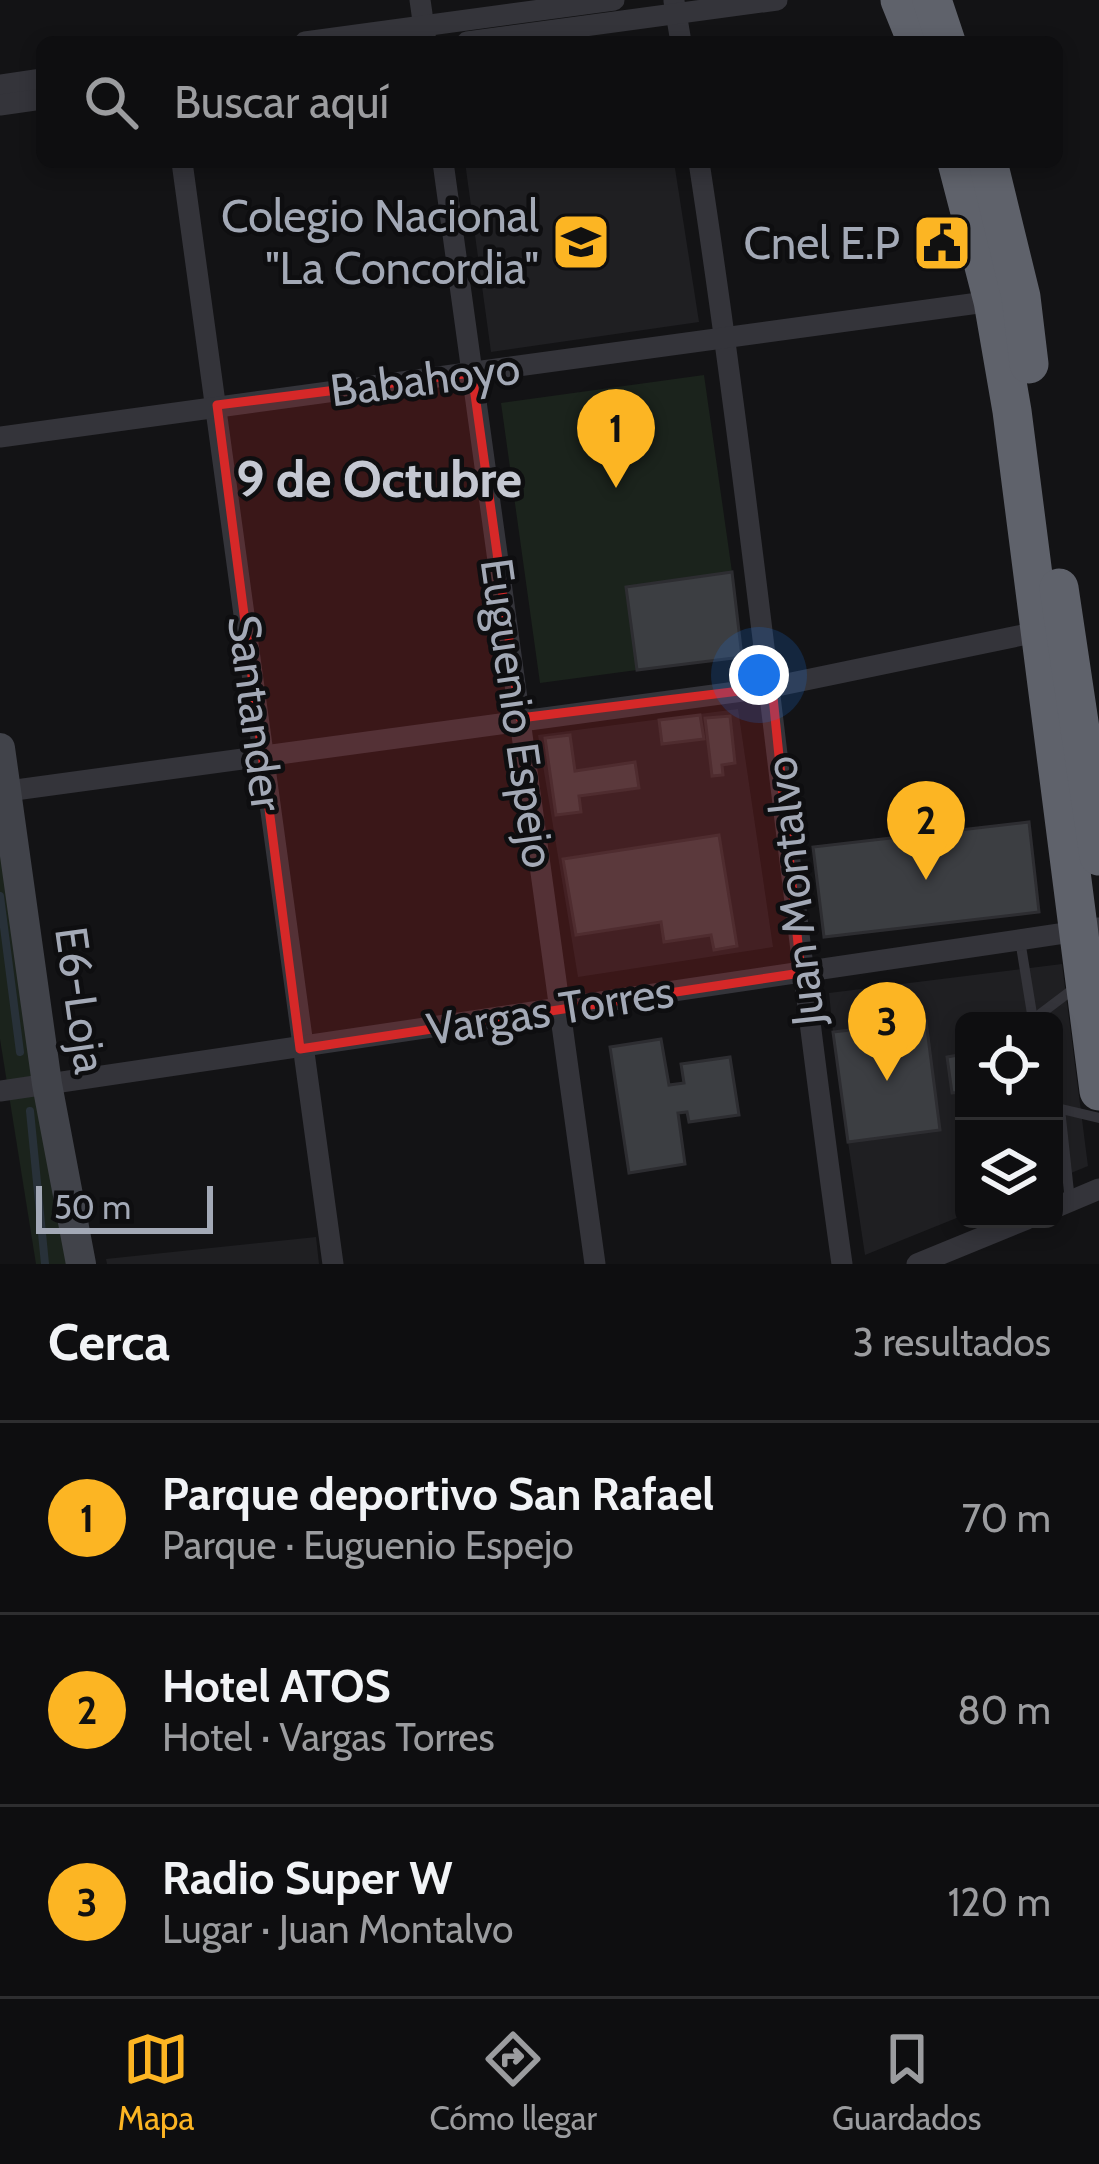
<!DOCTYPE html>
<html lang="es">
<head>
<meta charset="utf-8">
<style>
	body { margin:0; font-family:Cabin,sans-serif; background:#171719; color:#f1f3f6 }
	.controls { position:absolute; right:36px; bottom:36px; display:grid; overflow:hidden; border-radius:18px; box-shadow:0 6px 18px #0003 }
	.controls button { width:108px; height:108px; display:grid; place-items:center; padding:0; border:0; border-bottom:3px solid #2e2e30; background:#0e0e10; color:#f1f3f6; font:60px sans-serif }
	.scale { position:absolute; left:36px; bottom:30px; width:177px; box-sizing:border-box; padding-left:12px; border:6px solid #a3a9b6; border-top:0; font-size:33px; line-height:42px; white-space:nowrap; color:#a3a9b6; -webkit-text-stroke:9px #0e0e10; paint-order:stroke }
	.you { position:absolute; left:759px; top:675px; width:42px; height:42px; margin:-30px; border:9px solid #fff; border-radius:50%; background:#1a73e8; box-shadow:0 0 0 18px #1a73e833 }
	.badge { display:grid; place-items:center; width:78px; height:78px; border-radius:50%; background:#fcb523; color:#111; font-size:39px; font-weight:700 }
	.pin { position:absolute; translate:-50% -99px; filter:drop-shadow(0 3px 6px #0008) }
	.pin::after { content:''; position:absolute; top:63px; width:42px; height:36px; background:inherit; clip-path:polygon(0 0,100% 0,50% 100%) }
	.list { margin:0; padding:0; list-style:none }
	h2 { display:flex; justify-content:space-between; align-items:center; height:156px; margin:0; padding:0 48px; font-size:51px }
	h2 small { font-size:39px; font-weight:400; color:#9b9c9f }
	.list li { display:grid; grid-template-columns:78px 1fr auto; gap:36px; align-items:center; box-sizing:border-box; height:192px; padding:0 48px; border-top:3px solid #2e2e30 }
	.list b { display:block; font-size:45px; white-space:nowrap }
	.list p { margin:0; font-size:39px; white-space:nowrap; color:#9b9c9f }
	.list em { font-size:39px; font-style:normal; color:#9b9c9f }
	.icon { flex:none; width:66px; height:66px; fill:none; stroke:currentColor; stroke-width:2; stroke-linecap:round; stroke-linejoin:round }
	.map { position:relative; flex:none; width:1099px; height:1264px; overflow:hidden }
	.search { position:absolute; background:#0e0e10; box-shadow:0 6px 18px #0003; left:36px; right:36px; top:36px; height:132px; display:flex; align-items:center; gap:30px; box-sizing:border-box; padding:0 42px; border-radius:18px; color:#9b9c9f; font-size:45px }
	.sheet { height:732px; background:#0e0e10 }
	nav { display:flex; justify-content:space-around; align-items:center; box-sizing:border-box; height:168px; border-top:3px solid #2e2e30; background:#0e0e10; font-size:33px; color:#9b9c9f }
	nav a { display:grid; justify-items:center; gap:6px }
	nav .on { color:#fcb523 }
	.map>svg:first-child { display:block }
	.built { fill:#1f1f22 }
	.green { fill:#1b231c }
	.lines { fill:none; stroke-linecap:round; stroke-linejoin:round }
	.stream { stroke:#283139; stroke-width:8 }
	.building { fill:#3c3e42; stroke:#2d2d31; stroke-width:3 }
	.lane { stroke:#34343a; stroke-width:10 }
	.street { stroke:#34343a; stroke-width:21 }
	.secondary { stroke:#41434a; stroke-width:30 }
	.highway { stroke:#5f626b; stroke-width:39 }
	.marked { fill:#d62828; fill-opacity:0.2; stroke:#d62828; stroke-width:9; stroke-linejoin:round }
	.labels { text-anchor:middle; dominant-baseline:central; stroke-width:9; stroke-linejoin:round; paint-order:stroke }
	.poi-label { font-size:45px; fill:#a3a9b6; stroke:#0e0e10; text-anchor:end }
	.street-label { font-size:45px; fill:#a3a9b6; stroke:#0e0e10 }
	.quarter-label { font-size:51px; font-weight:bold; fill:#c5c8d2; stroke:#0e0e10 }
</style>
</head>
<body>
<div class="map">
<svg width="1099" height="1264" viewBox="0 0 1099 1264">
	<rect width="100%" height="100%" fill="#131315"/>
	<g class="built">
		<path d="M 465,162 L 674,162 L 699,322 L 491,352 Z"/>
		<path d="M 738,709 L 773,947 L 578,977 L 538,735 Z"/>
		<path d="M 1062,964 L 1088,1166 L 1054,1180 L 1054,1021 L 964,1021 L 964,1215 L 865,1255 L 848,1142 L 940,1130 L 926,1021 L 833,1032 L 829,993 Z"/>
		<path d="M 316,1237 L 319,1264 L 107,1264 L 106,1259 Z"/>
	</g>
	<g class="green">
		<path d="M 704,375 L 732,572 L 626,587 L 637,670 L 540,683 L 501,403 Z"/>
		<path d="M 0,760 L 73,1264 L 36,1264 L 0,1039 Z"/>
	</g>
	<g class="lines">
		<g class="stream">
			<path d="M 0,896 L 20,1052"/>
			<path d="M 30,1111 L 45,1264"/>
		</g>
	</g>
	<g class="building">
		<path d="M 732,572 L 742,657 L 637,670 L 626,587 Z"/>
		<path d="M 700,715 L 704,739 L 662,744 L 659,720 Z"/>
		<path d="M 730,716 L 735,763 L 722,765 L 723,775 L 712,776 L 705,718 Z"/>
		<path d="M 570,735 L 575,771 L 635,762 L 639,788 L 579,796 L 581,812 L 556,815 L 545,738 Z"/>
		<path d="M 1029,822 L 1039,912 L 824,937 L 813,847 Z"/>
		<path d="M 719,835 L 737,946 L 714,950 L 711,935 L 664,942 L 661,922 L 576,935 L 563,859 Z"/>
		<path d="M 926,1021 L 940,1130 L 848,1142 L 833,1032 Z"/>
		<path d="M 661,1039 L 669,1085 L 684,1083 L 681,1064 L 730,1057 L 739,1115 L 689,1122 L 687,1112 L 678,1113 L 685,1164 L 629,1173 L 610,1047 Z"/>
		<path d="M 964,1054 L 964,1092 L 952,1093 L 947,1057 Z"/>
	</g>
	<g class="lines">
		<g class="lane">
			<path d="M 1020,940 L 1033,1020"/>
			<path d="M 1031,1021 L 1076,987"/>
			<path d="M 1057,1108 L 1099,1118"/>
			<path d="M 1060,1109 L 1070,1201"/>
		</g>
		<g class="street">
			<path d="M 420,0 L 426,42"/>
			<path d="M 674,1 L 681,42"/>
			<path d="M 305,42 L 614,0"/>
			<path d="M 467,42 L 777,0"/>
			<path d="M 0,85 L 42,79"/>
			<path d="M 0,105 L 42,99"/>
			<path d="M 182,162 L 333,1264"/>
			<path d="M 443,162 L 595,1264"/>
			<path d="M 699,162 C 755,528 790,897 842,1264"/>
			<path d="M 0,437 L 993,301"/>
			<path d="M 0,792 L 772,687 L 1037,632"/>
			<path d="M 0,1091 L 1099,928"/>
			<path d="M 1054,1208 L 1099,1189"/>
			<path d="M 917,1264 L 1027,1219"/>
		</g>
		<path class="secondary" d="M 0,748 L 47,1084 L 81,1264"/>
		<g class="highway">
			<path d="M 900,0 L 917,42"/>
			<path d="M 932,0 L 946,42"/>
			<path d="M 957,162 L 993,301 L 1012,411 L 1099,1091"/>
			<path d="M 988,162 L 1021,297 L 1029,364"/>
			<path d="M 1059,588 L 1099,856"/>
		</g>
	</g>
	<path class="marked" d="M 472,373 L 520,718 L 772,687 L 801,973 L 300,1049 L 217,405 Z"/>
	<defs>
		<g id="school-square" transform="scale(3)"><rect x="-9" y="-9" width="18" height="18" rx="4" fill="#fcb523" stroke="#0e0e10"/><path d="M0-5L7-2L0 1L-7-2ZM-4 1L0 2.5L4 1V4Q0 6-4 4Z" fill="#111"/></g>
		<g id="civic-square" transform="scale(3)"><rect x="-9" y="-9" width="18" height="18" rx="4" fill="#fcb523" stroke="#0e0e10"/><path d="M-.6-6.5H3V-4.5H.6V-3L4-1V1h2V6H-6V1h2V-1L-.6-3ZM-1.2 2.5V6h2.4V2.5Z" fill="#111"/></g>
	</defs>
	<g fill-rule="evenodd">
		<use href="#school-square" x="581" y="242"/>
		<use href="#civic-square" x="942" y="243"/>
	</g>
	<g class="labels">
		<g class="poi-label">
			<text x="539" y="216">Colegio Nacional<tspan x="539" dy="52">"La Concordia"</tspan></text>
			<text x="900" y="243">Cnel E.P</text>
		</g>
		<g class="street-label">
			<text transform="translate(425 379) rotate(-7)">Babahoyo</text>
			<text transform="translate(256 713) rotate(83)">Santander</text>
			<text transform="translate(518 713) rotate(82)">Euguenio Espejo</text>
			<text transform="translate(794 891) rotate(-96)">Juan Montalvo</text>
			<text transform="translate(81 1000) rotate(82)">E6-Loja</text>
			<text transform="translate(550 1010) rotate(-9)">Vargas Torres</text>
		</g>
		<g class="quarter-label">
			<text x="379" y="479">9 de Octubre</text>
		</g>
	</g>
</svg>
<div class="controls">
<button><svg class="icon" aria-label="locate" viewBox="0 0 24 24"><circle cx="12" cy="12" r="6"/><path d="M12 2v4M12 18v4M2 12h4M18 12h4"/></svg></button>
<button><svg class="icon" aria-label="layers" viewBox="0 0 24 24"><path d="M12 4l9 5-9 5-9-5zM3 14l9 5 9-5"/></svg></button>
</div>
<div class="scale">50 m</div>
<div class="you"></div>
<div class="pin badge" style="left:616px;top:488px">1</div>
<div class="pin badge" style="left:926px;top:880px">2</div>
<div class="pin badge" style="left:887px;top:1081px">3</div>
<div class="search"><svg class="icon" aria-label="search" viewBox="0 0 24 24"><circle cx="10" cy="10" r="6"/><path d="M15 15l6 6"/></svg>Buscar aquí</div>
</div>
<section class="sheet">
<h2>Cerca<small>3 resultados</small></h2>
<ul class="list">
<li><span class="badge">1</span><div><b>Parque deportivo San Rafael</b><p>Parque · Euguenio Espejo</p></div><em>70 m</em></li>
<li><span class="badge">2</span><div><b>Hotel ATOS</b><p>Hotel · Vargas Torres</p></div><em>80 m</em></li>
<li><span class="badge">3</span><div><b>Radio Super W</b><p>Lugar · Juan Montalvo</p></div><em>120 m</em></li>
</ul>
</section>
<nav>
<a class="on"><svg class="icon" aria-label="map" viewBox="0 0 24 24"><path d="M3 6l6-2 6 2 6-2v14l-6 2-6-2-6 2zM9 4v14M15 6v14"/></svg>Mapa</a>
<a><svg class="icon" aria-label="directions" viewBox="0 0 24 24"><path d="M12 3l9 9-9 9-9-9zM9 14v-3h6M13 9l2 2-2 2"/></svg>Cómo llegar</a>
<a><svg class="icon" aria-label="saved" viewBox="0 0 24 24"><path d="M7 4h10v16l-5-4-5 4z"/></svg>Guardados</a>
</nav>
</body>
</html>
